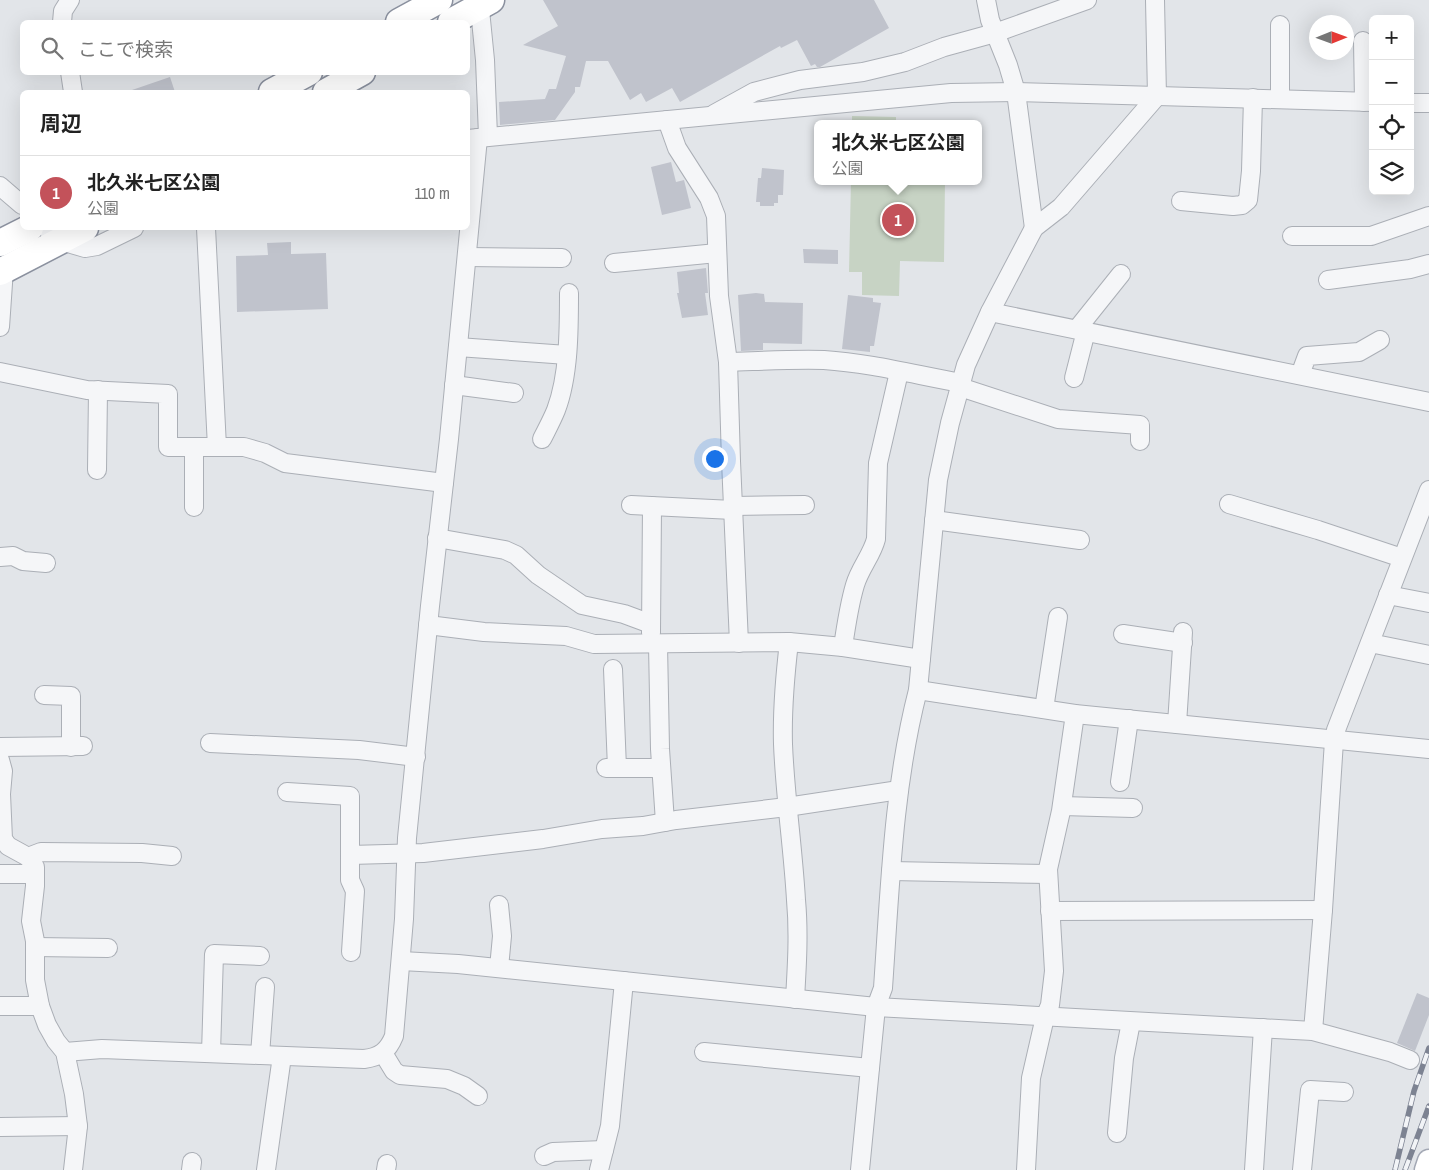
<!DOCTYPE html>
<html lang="ja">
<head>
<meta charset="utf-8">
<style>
	body { margin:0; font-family:"Archivo Narrow","Noto Sans JP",sans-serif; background:#f2f2f2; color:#222 }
	.controls { position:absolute; right:15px; top:15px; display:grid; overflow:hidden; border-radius:8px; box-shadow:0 5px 20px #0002 }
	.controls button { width:45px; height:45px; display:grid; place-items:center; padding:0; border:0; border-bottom:1px solid #e0e0e0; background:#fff; color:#222; font:25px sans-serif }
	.compass { position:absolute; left:1309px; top:15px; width:45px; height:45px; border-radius:50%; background:#fff; box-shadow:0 5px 20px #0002; rotate:89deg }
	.you { position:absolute; left:714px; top:458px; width:18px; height:18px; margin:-12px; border:4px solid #fff; border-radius:50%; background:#1a73e8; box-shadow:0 0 0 8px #1a73e833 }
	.badge { display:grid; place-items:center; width:32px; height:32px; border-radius:50%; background:#c3525a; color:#fff; font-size:16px; font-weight:700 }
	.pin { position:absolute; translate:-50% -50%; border:2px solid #fff; box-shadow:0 1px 5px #0006 }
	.popup { position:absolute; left:814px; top:120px; width:168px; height:65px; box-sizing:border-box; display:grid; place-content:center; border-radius:8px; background:#fff; filter:drop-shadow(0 1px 4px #0005); font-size:16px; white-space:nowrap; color:#767676 }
	.popup b { font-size:19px; color:#222 }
	.popup::after { content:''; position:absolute; left:50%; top:100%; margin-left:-10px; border:10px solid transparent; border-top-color:#fff }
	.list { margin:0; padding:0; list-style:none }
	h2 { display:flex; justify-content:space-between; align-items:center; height:65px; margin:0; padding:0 20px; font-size:21px }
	h2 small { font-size:16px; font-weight:400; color:#767676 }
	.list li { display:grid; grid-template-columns:32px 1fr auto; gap:15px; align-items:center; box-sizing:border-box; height:75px; padding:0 20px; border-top:1px solid #e0e0e0 }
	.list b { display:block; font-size:19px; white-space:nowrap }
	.list p { margin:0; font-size:16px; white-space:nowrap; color:#767676 }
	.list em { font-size:16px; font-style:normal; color:#767676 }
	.icon { flex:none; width:28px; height:28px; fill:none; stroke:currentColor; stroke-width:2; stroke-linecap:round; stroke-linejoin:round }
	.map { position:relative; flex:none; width:1429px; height:1170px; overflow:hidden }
	.search { position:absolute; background:#fff; box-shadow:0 5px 20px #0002; left:20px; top:20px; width:450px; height:55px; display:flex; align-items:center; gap:12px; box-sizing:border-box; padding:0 18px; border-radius:8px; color:#767676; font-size:19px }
	.panel { position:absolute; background:#fff; box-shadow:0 5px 20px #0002; left:20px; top:90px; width:450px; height:140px; border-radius:8px }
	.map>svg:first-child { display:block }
	.green { fill:#c7d3c4 }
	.building { fill:#c0c3cc }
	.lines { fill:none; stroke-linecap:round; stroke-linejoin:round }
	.minor-casing { stroke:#abafb6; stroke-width:20 }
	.major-casing { stroke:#a3a8b4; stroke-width:25 }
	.highway-casing { stroke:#8b919f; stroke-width:29 }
	.minor { stroke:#f5f6f8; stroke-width:18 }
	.major { stroke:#fff; stroke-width:22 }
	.highway { stroke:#fff; stroke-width:26 }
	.rail-casing { stroke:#7d8392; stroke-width:5.5 }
	.rail { stroke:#f2f4f7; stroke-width:4; stroke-dasharray:11; stroke-linecap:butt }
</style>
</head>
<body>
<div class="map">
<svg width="1429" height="1170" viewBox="0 0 1429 1170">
	<rect width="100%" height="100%" fill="#e2e5e9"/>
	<g class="green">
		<path d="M 852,116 L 896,117 L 896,124 L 852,124 Z"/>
		<path d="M 851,181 L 945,181 L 944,262 L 900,261 L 899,296 L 862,295 L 862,272 L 849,272 Z"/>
	</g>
	<g class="building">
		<path d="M 543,0 L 874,0 L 889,28 L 820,67 L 817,67 L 815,64 L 811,66 L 797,40 L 781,48 L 780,46 L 680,102 L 672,88 L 646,102 L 641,93 L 630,100 L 608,61 L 586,61 L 580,87 L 575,87 L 575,92 L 555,120 L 500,125 L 499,102 L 545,99 L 549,89 L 556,89 L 566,56 L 523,45 L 558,26 Z"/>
		<path d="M 170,77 L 175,92 L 132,92 L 132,90 Z"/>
		<path d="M 671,162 L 676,182 L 684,180 L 691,208 L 662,215 L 651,167 Z"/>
		<path d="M 762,168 L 784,170 L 783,195 L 778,195 L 778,203 L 774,203 L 774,206 L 760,206 L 760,202 L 756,202 L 758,178 L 761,178 Z"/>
		<path d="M 291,242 L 291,254 L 326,253 L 328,309 L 237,312 L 236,256 L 268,255 L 267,243 Z"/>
		<path d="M 803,249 L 838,250 L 838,264 L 804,263 Z"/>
		<path d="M 706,268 L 708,293 L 705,293 L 708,315 L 682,318 L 677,293 L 679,293 L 677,272 Z"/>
		<path d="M 756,293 L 764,294 L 765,302 L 803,303 L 802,344 L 763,343 L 763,350 L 741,351 L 738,295 Z"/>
		<path d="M 848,295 L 873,298 L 873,302 L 881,303 L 874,346 L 870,346 L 870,352 L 842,349 Z"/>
		<path d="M 1417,993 L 1429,998 L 1429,1015 L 1415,1051 L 1397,1043 Z"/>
	</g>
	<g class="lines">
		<g class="minor-casing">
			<g id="minor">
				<path d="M 479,0 L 485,60 L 488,136"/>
				<path d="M 986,0 L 990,20 L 1008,65 L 1016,92 L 1034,228"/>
				<path d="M 62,22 L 63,11 L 70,0"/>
				<path d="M 1280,25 L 1280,99"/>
				<path d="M 1363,41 L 1364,102"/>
				<path d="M 70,72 L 73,92"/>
				<path d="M 1410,103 L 1429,103"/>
				<path d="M 714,114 L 754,92 L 800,80 L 863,72 L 905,62 L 944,47 L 995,33 L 1087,0"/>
				<path d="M 667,120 L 677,148 L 709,198 L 716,216 L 719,296 L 728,362 L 731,461 L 739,643"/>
				<path d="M 468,139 L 951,93 L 1016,92 L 1373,102"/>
				<path d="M 0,186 L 22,205"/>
				<path d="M 1181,201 L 1233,206 L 1242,205 L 1248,200 L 1251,171 L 1253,98"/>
				<path d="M 46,228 L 61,241 L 85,248 L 97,246 L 134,228"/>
				<path d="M 206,228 L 217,447"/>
				<path d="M 1292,236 L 1371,236 L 1429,216"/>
				<path d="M 467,257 L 562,258"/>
				<path d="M 614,263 L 717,253"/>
				<path d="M 1328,280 L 1410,269 L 1429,264"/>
				<path d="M 990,312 L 1429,402"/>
				<path d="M 0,327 L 4,269"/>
				<path d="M 1077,329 L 1121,274"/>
				<path d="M 458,347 L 567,355"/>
				<path d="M 728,362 C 760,361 792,359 824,360 C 870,363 916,375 961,383"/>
				<path d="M 0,372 L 87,390 L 168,394 L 168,447 L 244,447 L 265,453 L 285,463 L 444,483"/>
				<path d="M 1300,375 L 1307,356 L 1359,352 L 1380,340"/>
				<path d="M 1074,378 L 1086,331"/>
				<path d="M 454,385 L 514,393"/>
				<path d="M 960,387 L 1058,419 L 1140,425 L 1140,441"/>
				<path d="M 542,439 C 547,429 552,420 556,410 C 569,376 569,329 569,293"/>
				<path d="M 194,447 L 194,507"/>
				<path d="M 97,470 L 98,390"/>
				<path d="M 1229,504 L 1318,530 L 1402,558"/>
				<path d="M 631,505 L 733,510"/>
				<path d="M 733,506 L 805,505"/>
				<path d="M 934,520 L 1080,540"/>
				<path d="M 437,538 L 505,550 L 516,555 L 538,575 L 582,605 L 624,614 L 651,624"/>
				<path d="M 0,557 L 13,556 L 23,561 L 46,563"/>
				<path d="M 1388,595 L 1429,603"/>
				<path d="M 428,625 L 484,632 L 566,636 L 594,644 L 789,642 L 843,647 L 921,659"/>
				<path d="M 651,633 L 652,506"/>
				<path d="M 1123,634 L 1183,643"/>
				<path d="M 789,642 C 785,676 782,710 783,744 C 785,796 793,848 796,900 C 799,933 797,965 795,999"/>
				<path d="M 1370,643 L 1429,655"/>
				<path d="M 658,644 L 660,749 L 665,822"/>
				<path d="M 843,647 C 846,626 849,605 855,585 C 860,568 872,555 876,539 L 878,463 L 899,372"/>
				<path d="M 613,669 L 617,768"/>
				<path d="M 918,690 L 1075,714 L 1429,749"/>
				<path d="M 44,695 L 71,696 L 71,747"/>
				<path d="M 1044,709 L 1058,617"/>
				<path d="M 1177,724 L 1183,632"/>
				<path d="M 210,743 L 359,750 L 416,757"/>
				<path d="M 0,747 L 83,746"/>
				<path d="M 0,760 L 3,771 L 1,794 L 3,839 L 8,846 L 28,857 L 35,867 L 35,886 L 31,921 L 35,941 L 35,980 L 40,1006 L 47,1025 L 56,1041 L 65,1052 L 74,1094 L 78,1126 L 73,1170"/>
				<path d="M 606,768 L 661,768"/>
				<path d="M 1120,782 L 1129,719"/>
				<path d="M 287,792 L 350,796 L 350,880 L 355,891 L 351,952"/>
				<path d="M 1062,806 L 1133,808"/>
				<path d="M 350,855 L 423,853 L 543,839 L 602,829 L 643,826 L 676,820 L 787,807 L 899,790"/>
				<path d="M 28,857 L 41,852 L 142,853 L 172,856"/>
				<path d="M 891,871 L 1048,874"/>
				<path d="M 0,874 L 35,874"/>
				<path d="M 499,905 L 502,936 L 499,968"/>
				<path d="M 1050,911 L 1323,910"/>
				<path d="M 35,947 L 108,948"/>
				<path d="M 401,961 L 458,964 L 876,1007 L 1313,1031 L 1390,1052 L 1410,1060"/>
				<path d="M 0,1006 L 40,1006"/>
				<path d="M 1313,1031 L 1323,910 L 1334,741 L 1336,730 L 1429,490"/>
				<path d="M 65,1052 L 102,1049 L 364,1059 C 380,1057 388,1051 394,1036 L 404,919 L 407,838 L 430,606 L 449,439 L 478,138"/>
				<path d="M 704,1052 L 870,1068"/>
				<path d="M 211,1053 L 214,954 L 260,956"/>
				<path d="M 383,1053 L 394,1071 L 400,1075 L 447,1079 L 464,1086 L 478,1096"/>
				<path d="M 260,1055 L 265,987"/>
				<path d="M 0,1127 L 78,1126"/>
				<path d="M 1117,1133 L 1124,1058 L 1131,1022"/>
				<path d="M 544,1156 L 553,1152 L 604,1150"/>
				<path d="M 191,1170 L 192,1162"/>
				<path d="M 266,1170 L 282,1056"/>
				<path d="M 386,1170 L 387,1164"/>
				<path d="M 599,1170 L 610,1126 L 624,981"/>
				<path d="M 860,1170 L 876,1007 L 883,988 C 890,888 893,787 918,690 L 938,480 L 950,423 L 966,365 L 990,312 L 1034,228 L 1061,207 L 1157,96 L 1155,0"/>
				<path d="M 1026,1170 L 1031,1078 L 1045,1017 L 1050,1005 L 1054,971 L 1048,869 L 1061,811 L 1075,714"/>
				<path d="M 1254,1170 L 1263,1028"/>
				<path d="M 1302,1170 L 1310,1090 L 1344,1092"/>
			</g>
		</g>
		<g class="major-casing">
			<path id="major" d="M 1426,1170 L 1429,1161"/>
		</g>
		<g class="highway-casing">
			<g id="highway">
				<path d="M 399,22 L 439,0"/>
				<path d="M 451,22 L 491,0"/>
				<path d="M 272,92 L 309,72"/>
				<path d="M 326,92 L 362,72"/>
				<path d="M 0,243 L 30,228"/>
				<path d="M 0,272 L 85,228"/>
			</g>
		</g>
		<use href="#minor" class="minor"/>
		<use href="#major" class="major"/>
		<use href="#highway" class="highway"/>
		<g class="rail-casing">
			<g id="rail">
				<path d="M 1395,1170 L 1414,1091 L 1429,1048"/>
				<path d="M 1405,1170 L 1429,1106"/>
			</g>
		</g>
		<use href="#rail" class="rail"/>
	</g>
</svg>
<div class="controls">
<button>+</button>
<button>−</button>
<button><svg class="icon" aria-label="locate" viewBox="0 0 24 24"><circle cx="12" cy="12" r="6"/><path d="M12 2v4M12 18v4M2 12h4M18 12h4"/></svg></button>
<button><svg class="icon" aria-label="layers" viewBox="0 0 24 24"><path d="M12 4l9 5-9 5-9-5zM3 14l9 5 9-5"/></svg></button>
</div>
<svg class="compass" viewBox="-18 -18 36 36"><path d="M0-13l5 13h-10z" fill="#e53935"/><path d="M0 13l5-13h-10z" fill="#767676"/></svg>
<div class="you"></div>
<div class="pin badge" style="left:898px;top:220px">1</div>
<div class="popup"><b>北久米七区公園</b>公園</div>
<div class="search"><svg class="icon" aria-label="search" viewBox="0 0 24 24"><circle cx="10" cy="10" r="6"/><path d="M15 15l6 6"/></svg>ここで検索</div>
<section class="panel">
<h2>周辺<small></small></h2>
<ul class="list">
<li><span class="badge">1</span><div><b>北久米七区公園</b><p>公園</p></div><em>110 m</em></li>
</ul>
</section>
</div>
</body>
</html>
